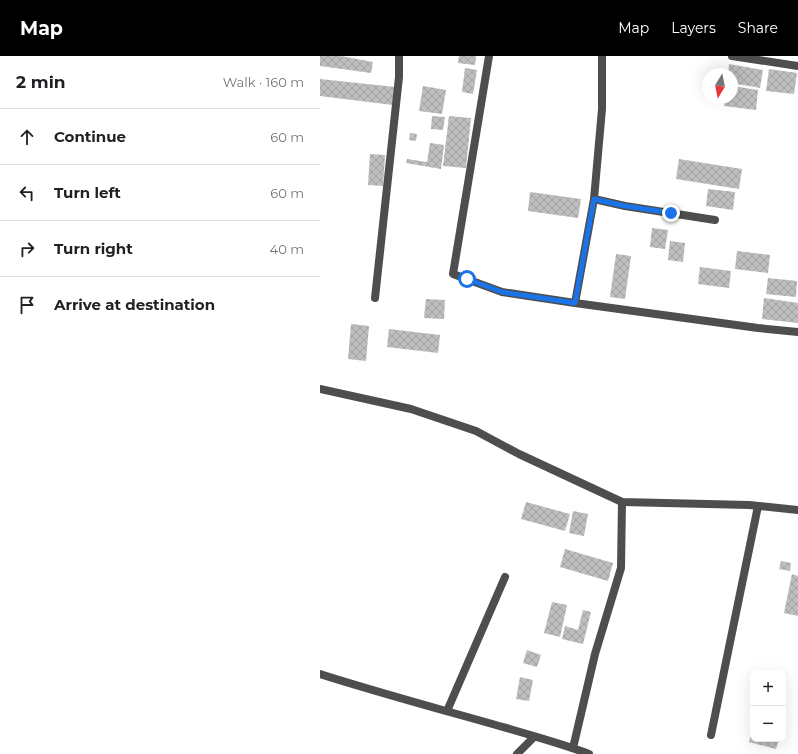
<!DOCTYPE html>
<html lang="en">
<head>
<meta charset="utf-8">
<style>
	body { margin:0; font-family:Montserrat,sans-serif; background:#f2f2f2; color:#202124 }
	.controls { position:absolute; right:12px; bottom:12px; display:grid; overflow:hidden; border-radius:8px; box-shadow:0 4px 16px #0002 }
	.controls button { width:36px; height:36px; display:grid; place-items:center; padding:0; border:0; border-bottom:1px solid #e0e0e0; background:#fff; color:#202124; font:20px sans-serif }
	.compass { position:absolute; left:382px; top:12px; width:36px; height:36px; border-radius:50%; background:#fff; box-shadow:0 4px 16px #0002; rotate:190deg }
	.stop { position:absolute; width:12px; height:12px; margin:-9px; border:3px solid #1a73e8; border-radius:50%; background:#fff }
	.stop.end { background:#1a73e8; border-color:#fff; box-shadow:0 1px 4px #0008 }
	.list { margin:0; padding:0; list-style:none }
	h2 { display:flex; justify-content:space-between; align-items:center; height:52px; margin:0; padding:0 16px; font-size:17px }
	h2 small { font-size:13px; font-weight:400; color:#757577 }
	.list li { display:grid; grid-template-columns:26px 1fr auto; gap:12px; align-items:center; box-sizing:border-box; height:56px; padding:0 16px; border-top:1px solid #e0e0e0 }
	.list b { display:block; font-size:15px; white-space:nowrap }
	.list em { font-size:13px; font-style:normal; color:#757577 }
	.icon { flex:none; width:22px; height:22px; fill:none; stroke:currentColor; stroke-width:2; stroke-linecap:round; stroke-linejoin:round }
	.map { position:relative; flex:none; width:478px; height:698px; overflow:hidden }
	header { display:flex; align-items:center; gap:24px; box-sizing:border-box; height:56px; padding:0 20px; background:#000; color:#fff }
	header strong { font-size:19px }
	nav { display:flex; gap:22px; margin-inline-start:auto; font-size:14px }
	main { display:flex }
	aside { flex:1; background:#fff }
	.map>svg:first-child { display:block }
	.building { fill:url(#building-cross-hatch) }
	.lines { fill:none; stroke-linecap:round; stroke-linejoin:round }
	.minor { stroke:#4e4e4e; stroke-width:8 }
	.tertiary { stroke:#4e4e4e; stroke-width:8 }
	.route { stroke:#1a73e8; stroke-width:5 }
</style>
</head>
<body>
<header>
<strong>Map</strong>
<nav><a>Map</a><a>Layers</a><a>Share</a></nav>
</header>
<main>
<aside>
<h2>2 min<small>Walk · 160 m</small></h2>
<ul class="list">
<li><svg class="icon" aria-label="ahead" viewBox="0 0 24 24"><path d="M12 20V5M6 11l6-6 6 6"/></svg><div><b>Continue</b></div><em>60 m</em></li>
<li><svg class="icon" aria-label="left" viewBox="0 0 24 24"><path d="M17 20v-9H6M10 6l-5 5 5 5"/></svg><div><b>Turn left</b></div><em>60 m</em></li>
<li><svg class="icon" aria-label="right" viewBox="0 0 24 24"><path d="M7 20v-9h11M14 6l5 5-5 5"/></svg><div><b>Turn right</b></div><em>40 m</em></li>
<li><svg class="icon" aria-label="arrive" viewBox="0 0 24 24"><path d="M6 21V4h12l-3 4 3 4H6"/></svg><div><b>Arrive at destination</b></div></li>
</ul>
</aside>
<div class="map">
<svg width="478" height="698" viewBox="0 0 478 698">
	<defs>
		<pattern id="building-cross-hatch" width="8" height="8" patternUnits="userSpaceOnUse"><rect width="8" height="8" fill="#bebebe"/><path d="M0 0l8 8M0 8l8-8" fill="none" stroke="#a2a2a2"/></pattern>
	</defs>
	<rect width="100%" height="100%" fill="#fff"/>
	<g class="building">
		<path d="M 0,0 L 21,0 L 53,6 L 51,17 L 0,10 Z"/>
		<path d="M 139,0 L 156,0 L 155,9 L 138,7 Z"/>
		<path d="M 409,8 L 443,14 L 440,32 L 412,27 L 412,18 L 408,18 Z"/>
		<path d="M 145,12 L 157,14 L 153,38 L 142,36 Z"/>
		<path d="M 449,13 L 477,17 L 474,38 L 446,35 Z"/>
		<path d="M 0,23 L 75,31 L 73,49 L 0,40 Z"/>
		<path d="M 103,30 L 126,34 L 122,58 L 99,55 Z"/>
		<path d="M 412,30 L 438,34 L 436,54 L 404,50 L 405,42 L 412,42 Z"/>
		<path d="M 112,60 L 125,61 L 123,74 L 111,73 Z"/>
		<path d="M 129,60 L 151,62 L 146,112 L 123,110 Z"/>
		<path d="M 90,77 L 97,78 L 96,85 L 89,84 Z"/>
		<path d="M 110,87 L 124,89 L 121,113 L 86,107 L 87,103 L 107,106 Z"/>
		<path d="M 50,98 L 65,99 L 63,130 L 48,129 Z"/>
		<path d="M 359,103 L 422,113 L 419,133 L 356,123 Z"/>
		<path d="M 388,133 L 415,136 L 413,154 L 386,150 Z"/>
		<path d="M 210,136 L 261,143 L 258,162 L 208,155 Z"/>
		<path d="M 332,172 L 348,174 L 345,193 L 330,191 Z"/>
		<path d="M 350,185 L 365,187 L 363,206 L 348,204 Z"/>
		<path d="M 417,195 L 450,199 L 448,217 L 415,213 Z"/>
		<path d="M 296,198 L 311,200 L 305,243 L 290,241 Z"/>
		<path d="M 380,211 L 411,215 L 409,232 L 378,228 Z"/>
		<path d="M 448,222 L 477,225 L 476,241 L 446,238 Z"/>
		<path d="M 444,242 L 478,247 L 478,267 L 442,263 Z"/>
		<path d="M 106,243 L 125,244 L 124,263 L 104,262 Z"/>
		<path d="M 31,268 L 49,270 L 46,305 L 28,303 Z"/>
		<path d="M 69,273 L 120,279 L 118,297 L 67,291 Z"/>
		<path d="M 206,446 L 250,458 L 245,475 L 201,463 Z"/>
		<path d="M 253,455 L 268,458 L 264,480 L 249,477 Z"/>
		<path d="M 245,493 L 293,507 L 288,525 L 240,511 Z"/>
		<path d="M 461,505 L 471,507 L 470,515 L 459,513 Z"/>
		<path d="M 472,518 L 478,520 L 478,560 L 464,557 Z"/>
		<path d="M 232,546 L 247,549 L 240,581 L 224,577 Z"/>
		<path d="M 263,554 L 271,556 L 263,588 L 242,583 L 245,570 L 258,574 Z"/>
		<path d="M 207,594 L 221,599 L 217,611 L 203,607 Z"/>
		<path d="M 200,621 L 213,624 L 209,645 L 196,643 Z"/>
		<path d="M 432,674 L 433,683 L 459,683 L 456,693 L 429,686 Z"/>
	</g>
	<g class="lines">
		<g class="minor">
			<path d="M 169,0 L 133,218 L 182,236 L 255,247"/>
			<path d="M 282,0 L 282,53 L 274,143 L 305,150 L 395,164"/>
			<path d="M 412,0 L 478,10"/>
			<path d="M 274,143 L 255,247 L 438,272 L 478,276"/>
			<path d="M 55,242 L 79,21 L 79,0"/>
			<path d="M 0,618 C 63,638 127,655 190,673 C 216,681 243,688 269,698"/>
			<path d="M 127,655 L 185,521"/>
			<path d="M 391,679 L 438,450"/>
			<path d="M 253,692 L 275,598 L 301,512 L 302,446"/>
			<path d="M 197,698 L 214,681"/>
		</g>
		<path class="tertiary" d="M 0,333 L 91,353 L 156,375 L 199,398 L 302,446 L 429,449 L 478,454"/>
	</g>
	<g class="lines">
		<path class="route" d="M 147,223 L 182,236 L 255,247 L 274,143 L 305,150 L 351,157"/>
	</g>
</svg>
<div class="controls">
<button>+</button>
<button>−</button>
</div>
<svg class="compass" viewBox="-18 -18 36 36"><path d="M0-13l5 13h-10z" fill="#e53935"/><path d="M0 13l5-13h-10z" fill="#757577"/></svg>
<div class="stop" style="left:147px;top:223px"></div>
<div class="stop end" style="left:351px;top:157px"></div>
</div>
</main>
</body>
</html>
